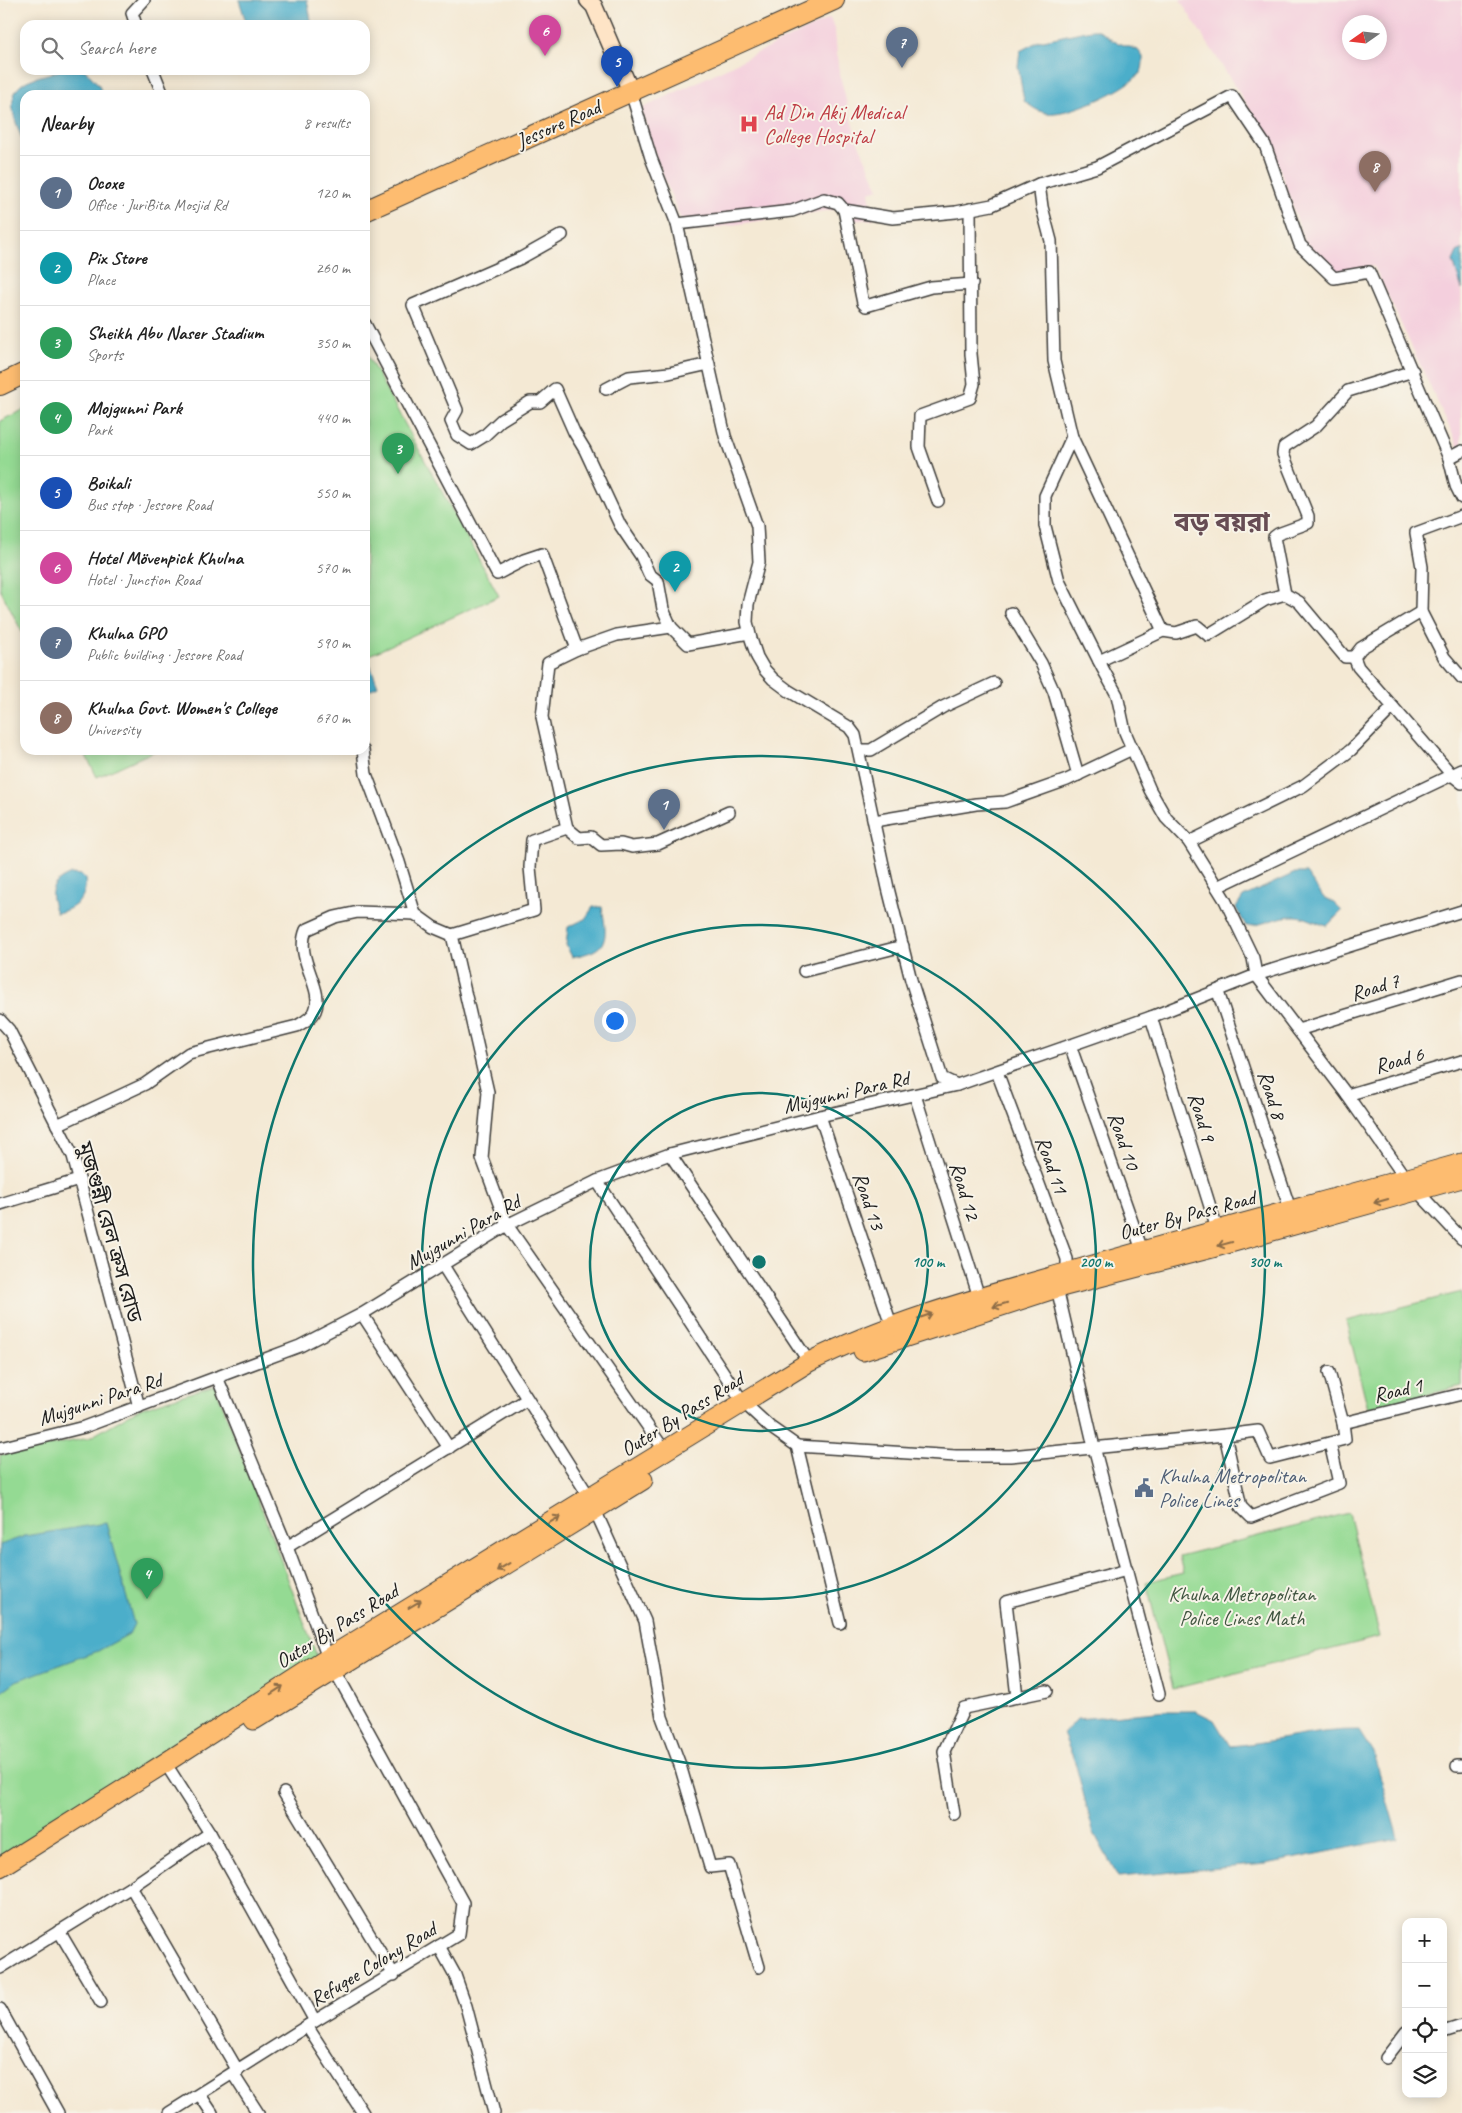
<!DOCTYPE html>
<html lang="en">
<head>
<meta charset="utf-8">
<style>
	body { margin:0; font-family:Caveat,"Noto Sans Bengali",sans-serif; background:#f6f6f6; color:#222 }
	.controls { position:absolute; right:15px; bottom:15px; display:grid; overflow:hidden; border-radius:10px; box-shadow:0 2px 12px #0003 }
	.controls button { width:45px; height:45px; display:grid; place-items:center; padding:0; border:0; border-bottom:1px solid #e0e0e0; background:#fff; color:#222; font:25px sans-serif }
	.compass { position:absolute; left:1342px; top:15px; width:45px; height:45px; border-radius:50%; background:#fff; box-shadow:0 2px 12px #0003; rotate:256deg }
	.you { position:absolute; left:614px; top:1020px; width:18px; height:18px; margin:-12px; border:4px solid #fff; border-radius:50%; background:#1a73e8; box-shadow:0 0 0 8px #1a73e833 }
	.badge { display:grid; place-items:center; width:32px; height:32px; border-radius:50%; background:#7c3aed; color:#fff; font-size:16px; font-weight:700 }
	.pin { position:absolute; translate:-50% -41px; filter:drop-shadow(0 1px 2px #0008) }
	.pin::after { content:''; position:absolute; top:26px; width:18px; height:15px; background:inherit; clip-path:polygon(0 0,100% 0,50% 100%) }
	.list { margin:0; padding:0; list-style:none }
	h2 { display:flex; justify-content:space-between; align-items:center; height:65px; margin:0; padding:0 20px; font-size:21px }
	h2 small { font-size:16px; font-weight:400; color:#767676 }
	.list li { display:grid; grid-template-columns:32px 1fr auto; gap:15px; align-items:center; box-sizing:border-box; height:75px; padding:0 20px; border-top:1px solid #e0e0e0 }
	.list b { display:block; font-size:19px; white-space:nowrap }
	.list p { margin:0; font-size:16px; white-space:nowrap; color:#767676 }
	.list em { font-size:16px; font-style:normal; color:#767676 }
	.icon { flex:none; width:28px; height:28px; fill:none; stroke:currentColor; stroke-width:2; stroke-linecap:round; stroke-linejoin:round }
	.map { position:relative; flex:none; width:1462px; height:2113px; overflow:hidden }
	.search { position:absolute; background:#fff; box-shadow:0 2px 12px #0003; left:20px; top:20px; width:350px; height:55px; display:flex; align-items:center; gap:12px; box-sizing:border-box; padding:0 18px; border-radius:15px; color:#767676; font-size:19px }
	.panel { position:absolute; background:#fff; box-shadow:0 2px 12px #0003; left:20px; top:90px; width:350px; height:665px; border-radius:15px }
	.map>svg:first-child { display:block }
	.built { fill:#f4cfdd; fill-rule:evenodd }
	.green { fill:#94da93; stroke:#587b58 }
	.water { fill:#4baeca; stroke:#346573 }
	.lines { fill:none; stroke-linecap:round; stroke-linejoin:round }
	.minor-casing { stroke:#3c3b38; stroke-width:14 }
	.secondary-casing { stroke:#3c3b38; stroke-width:19 }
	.primary-casing { stroke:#3c3b38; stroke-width:21 }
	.trunk-casing { stroke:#3c3b38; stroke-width:22 }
	.minor { stroke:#fff; stroke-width:11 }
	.secondary { stroke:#fee4c6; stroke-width:16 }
	.primary { stroke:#fdbc70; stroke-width:19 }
	.trunk { stroke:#fdbc70; stroke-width:20 }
	.oneway { stroke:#8c6c46 }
	.ring { fill:none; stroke:#0f766e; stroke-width:2.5 }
	.labels { text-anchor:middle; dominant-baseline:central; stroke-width:4; stroke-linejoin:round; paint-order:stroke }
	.health-label { font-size:21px; fill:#be3a42; stroke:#f7f3e8; text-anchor:start }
	.street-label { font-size:21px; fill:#1c1c1c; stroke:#f7f3e8 }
	.service-label { font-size:21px; fill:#4e5e75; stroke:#f7f3e8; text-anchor:start }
	.park-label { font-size:21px; fill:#405540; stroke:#f7f3e8 }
	.district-label { font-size:26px; font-weight:bold; fill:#664c54; stroke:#f7f3e8 }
	.centre { fill:#0f766e; stroke:#f7f3e8; stroke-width:2.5 }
	.ring-label { font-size:15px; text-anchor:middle; font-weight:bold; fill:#0f766e; stroke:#f7f3e8; stroke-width:4; stroke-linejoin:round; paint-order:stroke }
</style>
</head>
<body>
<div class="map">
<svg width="1462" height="2113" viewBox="0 0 1462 2113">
	<rect width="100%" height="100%" fill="#f7f3e8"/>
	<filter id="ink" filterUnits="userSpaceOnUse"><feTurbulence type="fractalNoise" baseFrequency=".02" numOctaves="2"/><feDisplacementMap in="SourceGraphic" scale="10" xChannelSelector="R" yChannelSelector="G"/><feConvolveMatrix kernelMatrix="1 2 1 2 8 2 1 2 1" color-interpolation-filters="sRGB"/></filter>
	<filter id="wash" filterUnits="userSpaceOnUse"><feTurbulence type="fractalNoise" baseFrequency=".0096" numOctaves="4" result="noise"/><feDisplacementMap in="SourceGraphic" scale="20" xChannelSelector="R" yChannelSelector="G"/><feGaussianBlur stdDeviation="1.12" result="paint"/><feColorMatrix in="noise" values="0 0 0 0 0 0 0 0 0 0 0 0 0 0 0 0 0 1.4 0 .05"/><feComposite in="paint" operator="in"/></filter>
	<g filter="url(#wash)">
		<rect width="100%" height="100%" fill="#f4e9d4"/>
		<g class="built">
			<path d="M 1180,0 L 1462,0 L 1461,452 L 1374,266 L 1336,273 L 1305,242 L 1270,141 ZM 1350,22 L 1380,22 L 1380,52 L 1350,52 Z"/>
			<path d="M 830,18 L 835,32 L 838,66 L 846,100 L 857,140 L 879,189 L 869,192 L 874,219 L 850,221 L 838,209 L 686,232 L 656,158 L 641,109 Z"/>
		</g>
		<g class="green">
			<path d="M 365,351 L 499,596 L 365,657 Z"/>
			<path d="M 25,409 L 25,638 L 0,589 L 0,421 Z"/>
			<path d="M 83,750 L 157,750 L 97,777 Z"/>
			<path d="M 1462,1292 L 1462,1386 L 1368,1409 L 1346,1321 Z"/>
			<path d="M 215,1385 L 318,1659 L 0,1863 L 0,1455 L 89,1438 L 139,1409 Z"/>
			<path d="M 1349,1513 L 1380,1637 L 1173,1689 L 1146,1582 L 1183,1573 L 1179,1556 Z"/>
		</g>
		<g class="water">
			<path d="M 239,0 L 307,0 L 312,25 L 247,25 Z"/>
			<path d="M 1091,30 L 1099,30 L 1113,41 L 1138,50 L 1143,57 C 1143,62 1143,68 1141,72 C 1127,90 1077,111 1055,113 C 1042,115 1033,108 1024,101 L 1018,66 L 1020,51 L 1039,41 Z"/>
			<path d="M 61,70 L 85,70 L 99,85 L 102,95 L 25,95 L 25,147 C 18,126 0,95 27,81 C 37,76 50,74 61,70 Z"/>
			<path d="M 1462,249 L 1462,289 L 1453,261 L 1457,252 Z"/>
			<path d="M 367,657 L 378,686 L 365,692 L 365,658 Z"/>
			<path d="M 1295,873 L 1306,873 L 1324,898 L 1334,903 L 1342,911 L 1327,926 C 1316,923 1307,917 1296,916 C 1279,915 1263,926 1246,926 L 1236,908 L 1243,897 Z"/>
			<path d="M 71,874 L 82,875 L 85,879 C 88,898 74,910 56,913 C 48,892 50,883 71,874 Z"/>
			<path d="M 593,907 L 602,907 C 608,941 609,950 572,957 L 566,945 L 568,927 L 585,919 Z"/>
			<path d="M 106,1523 L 134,1624 L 129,1634 L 98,1651 L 16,1681 L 0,1693 L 0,1545 L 25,1536 Z"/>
			<path d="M 1168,1711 L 1196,1711 L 1214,1720 L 1230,1746 C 1273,1743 1315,1729 1359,1730 L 1374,1754 L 1398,1838 L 1266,1864 L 1118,1877 L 1093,1831 L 1075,1762 L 1063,1734 L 1077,1719 Z"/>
		</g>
	</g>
	<g filter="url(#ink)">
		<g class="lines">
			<g class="minor-casing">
				<g id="minor">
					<path d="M 136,25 L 132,13 L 144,0"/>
					<path d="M 153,70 L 163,95"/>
					<path d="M 631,92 L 651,158 L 677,224 L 725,436 L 757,526 L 759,562 L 748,604 L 747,622 L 751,639 L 757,657 L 764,669 L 773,679 L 789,691 L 849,727 L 855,735 L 888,888 L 911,980 L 942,1078 L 957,1085"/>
					<path d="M 1039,184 L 1042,207 L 1051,241 L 1054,361 L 1072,437 L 1045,496 L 1045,526 L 1059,581 L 1103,669 L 1117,695 L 1125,732 L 1150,790 L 1166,818 L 1189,842 L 1225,900 L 1253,958 L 1256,975 L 1347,1095 L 1406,1179 L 1462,1239"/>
					<path d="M 844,210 L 863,303 L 866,306 L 931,287 L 972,284"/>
					<path d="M 677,224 L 792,211 L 824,199 L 838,203 L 844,210 L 893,218 L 956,212 L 992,205 L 1039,184 L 1097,167 L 1232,96 L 1265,145 L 1300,245 L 1334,278 L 1369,272 L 1449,458 L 1456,486 L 1462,498"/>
					<path d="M 562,235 L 521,258 L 413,305 L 457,410 L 451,421 L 457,435 L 471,444 L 484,436 L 501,420 L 530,402 L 540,402 L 555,389 L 574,432 L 585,450 L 620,525 L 641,556 L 649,574 L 658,581 L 663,609 L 671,627 L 617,635 L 577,649"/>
					<path d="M 365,324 L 497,574 L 524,560 L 542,554 L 577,649 L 548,663 L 542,717 L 567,828 L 532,840 L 530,867 L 534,910 L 452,935 L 488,1092 L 482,1158 L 507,1225 L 665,1451"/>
					<path d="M 606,389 L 629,377 L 669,373 L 709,364"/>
					<path d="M 1072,437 L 1163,631"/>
					<path d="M 1449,458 L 1462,451"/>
					<path d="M 938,501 L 919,447 L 920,416 L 970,398 L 974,384 L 971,354 L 970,209"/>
					<path d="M 1462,516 L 1416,533 L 1422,567 L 1421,612 L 1444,657 L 1462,678"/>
					<path d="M 1285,594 L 1274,537 L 1278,534 L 1308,523 L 1308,516 L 1283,454 L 1284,447 L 1316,426 L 1348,391 L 1413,371"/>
					<path d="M 1011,613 L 1041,663 L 1054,692 L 1078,775"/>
					<path d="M 671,627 L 688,644 L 749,633"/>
					<path d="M 1099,661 L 1163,631 L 1176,633 L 1197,626 L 1208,635 L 1265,600 L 1285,594 L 1299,602 L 1345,657 L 1354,657"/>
					<path d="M 1393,707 L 1452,775 L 1462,783"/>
					<path d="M 363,750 L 366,774 L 399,862 L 415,914 L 433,927 L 452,935"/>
					<path d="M 860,750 L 871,750 L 943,707 L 994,683"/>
					<path d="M 874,821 L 976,804 L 1005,802 L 1067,780 L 1132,749"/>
					<path d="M 567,828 L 579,838 L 591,837 L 601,845 L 621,844 L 632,847 L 658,844 L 729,812"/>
					<path d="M 1189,842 L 1303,786 L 1351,750 L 1393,707 L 1358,667 L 1354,657 L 1361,648 L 1421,612"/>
					<path d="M 1217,887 L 1462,770"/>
					<path d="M 804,971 L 903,946"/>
					<path d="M 1218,992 L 1290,1209"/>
					<path d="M 1151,1017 L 1217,1229"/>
					<path d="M 0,1020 L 9,1030 L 73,1156 L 139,1407"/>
					<path d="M 1298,1030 L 1462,980"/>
					<path d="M 1070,1045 L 1142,1250"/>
					<path d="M 997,1072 L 1067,1259 L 1067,1272"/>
					<path d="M 915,1095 L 979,1297"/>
					<path d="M 1347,1095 L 1462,1061"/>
					<path d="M 820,1116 L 892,1327"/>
					<path d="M 57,1125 L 145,1084 L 189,1053 L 297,1026 C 304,1022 312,1018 315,1011 C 325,988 294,959 306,930 L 335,917 L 358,912 L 415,914"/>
					<path d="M 670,1154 L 809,1362"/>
					<path d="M 597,1181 L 743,1402 L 770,1427 L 797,1446 L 840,1623"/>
					<path d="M 0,1204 L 79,1180"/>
					<path d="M 442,1264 L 590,1498"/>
					<path d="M 1057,1288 L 1094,1447 L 1159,1694"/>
					<path d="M 362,1314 L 449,1448"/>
					<path d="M 1343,1423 L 1462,1394"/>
					<path d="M 1225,1435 L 1258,1431 L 1270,1458 L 1345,1439 L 1343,1423 L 1329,1372"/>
					<path d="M 797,1446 L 956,1456 L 1010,1456 L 1225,1435 L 1241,1507 L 1251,1517 L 1339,1483 L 1330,1443"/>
					<path d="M 0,1448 L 84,1427 L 300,1346 L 362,1314 L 507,1225 L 597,1181 L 670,1154 L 820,1116 L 957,1085 L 1151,1017 L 1256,975 L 1462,911"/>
					<path d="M 595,1510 L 645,1621 L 662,1717 L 680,1765 L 710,1867 L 729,1865 L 759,1967"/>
					<path d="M 287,1547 L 526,1400"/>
					<path d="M 1017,1697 L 1006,1602 L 1127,1570"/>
					<path d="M 1457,1766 L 1462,1766"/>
					<path d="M 171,1772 L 210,1833 L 315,2021"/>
					<path d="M 284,1793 L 394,1975"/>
					<path d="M 954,1814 L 944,1751 L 964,1708 L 1047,1691"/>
					<path d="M 131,1887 L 238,2071"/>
					<path d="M 59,1931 L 101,2002"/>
					<path d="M 439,1946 L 455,1975 L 466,2006 L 494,2113"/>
					<path d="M 0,1968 L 131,1887 L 210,1833"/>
					<path d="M 0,2009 L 58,2113"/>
					<path d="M 307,2026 L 363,2113"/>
					<path d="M 1443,2032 L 1462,2026"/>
					<path d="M 1386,2058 L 1406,2032"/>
					<path d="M 233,2074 L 258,2113"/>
					<path d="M 200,2095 L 212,2113"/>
					<path d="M 169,2113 L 315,2021 L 459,1934 L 463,1903 L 328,1658 L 287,1547 L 217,1377"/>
				</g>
			</g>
			<g class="secondary-casing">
				<path id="secondary" d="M 588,0 L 594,6 L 631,92"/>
			</g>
			<g class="primary-casing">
				<g id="primary">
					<path d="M 863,1351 L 1057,1288 L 1212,1248 L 1462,1178"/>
					<path d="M 254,1720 L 643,1480"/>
					<path d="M 0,1867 L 165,1763 L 328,1658 L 809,1362 C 891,1321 981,1297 1069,1272 C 1199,1234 1331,1200 1462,1163"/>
				</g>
			</g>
			<g class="trunk-casing">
				<g id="trunk">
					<path d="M 365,211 L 834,0"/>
					<path d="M 0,385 L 25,373"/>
				</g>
			</g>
			<use href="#minor" class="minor"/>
			<use href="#secondary" class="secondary"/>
			<use href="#primary" class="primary"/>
			<use href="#trunk" class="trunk"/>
		</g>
		<defs><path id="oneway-shaft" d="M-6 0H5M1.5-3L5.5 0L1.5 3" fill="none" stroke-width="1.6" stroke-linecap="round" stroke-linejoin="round" transform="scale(1.25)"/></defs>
		<g class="oneway">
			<use href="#oneway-shaft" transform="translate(1381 1201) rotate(164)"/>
			<use href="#oneway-shaft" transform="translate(1225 1244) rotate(165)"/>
			<use href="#oneway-shaft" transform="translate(1000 1305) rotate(163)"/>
			<use href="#oneway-shaft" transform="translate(925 1316) rotate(-19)"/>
			<use href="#oneway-shaft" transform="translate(554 1520) rotate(-31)"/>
			<use href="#oneway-shaft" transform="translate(503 1567) rotate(149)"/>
			<use href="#oneway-shaft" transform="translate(415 1604) rotate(-31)"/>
			<use href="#oneway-shaft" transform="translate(277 1690) rotate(-33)"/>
		</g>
	</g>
	<g class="ring">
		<circle cx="759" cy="1262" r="169"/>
		<circle cx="759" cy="1262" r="337"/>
		<circle cx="759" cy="1262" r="506"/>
	</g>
	<defs>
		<g id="hospital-bare" transform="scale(1.5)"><path d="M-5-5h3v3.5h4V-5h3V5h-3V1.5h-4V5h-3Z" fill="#e0444e" stroke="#f7f3e8" stroke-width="2.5" paint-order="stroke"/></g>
		<g id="civic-bare" transform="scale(1.5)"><path d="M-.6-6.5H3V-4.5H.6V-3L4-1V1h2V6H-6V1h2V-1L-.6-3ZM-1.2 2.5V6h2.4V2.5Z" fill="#5c6f8a" stroke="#f7f3e8" stroke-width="2.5" paint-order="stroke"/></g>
	</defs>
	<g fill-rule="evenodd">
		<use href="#hospital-bare" x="749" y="124"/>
		<use href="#civic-bare" x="1144" y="1488"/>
	</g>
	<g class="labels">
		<g class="health-label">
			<text x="764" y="112">Ad Din Akij Medical<tspan x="764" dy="24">College Hospital</tspan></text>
		</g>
		<g class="street-label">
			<text transform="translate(558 124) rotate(-24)">Jessore Road</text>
			<text transform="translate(1375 987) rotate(-17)">Road 7</text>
			<text transform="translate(1399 1060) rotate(-16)">Road 6</text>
			<text transform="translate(846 1092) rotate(-13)">Mujgunni Para Rd</text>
			<text transform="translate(1272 1095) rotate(72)">Road 8</text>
			<text transform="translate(1202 1117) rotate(73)">Road 9</text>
			<text transform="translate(1124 1141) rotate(71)">Road 10</text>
			<text transform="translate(1052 1165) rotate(70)">Road 11</text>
			<text transform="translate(965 1191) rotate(73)">Road 12</text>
			<text transform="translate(869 1201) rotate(71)">Road 13</text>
			<text transform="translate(1187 1215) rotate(-15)">Outer By Pass Road</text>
			<text transform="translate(110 1232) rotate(74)">মুজগুন্নী রেল ক্রস রোড</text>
			<text transform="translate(463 1232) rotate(-30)">Mujgunni Para Rd</text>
			<text transform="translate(1398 1390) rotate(-13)">Road 1</text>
			<text transform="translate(100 1399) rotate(-18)">Mujgunni Para Rd</text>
			<text transform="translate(682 1414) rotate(-32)">Outer By Pass Road</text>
			<text transform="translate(337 1626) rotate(-32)">Outer By Pass Road</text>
			<text transform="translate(373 1964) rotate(-31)">Refugee Colony Road</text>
		</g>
		<g class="service-label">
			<text x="1159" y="1476">Khulna Metropolitan<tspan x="1159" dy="24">Police Lines</tspan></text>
		</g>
		<g class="park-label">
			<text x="1242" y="1594">Khulna Metropolitan<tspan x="1242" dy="24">Police Lines Math</tspan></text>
		</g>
		<g class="district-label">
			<text x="1222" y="522">বড় বয়রা</text>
		</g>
	</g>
	<circle cx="759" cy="1262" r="8" class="centre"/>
	<g class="ring-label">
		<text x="928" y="1267">100 m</text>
		<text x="1096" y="1267">200 m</text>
		<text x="1265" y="1267">300 m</text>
	</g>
</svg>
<div class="controls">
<button>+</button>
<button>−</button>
<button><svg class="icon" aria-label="locate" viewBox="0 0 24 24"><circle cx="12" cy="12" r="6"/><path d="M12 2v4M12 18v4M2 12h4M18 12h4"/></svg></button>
<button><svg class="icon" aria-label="layers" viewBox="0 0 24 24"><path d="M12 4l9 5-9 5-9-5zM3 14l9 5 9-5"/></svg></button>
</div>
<svg class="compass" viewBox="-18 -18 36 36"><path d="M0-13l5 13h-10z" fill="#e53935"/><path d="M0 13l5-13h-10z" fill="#767676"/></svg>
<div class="you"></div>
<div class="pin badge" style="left:664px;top:830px;background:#5c6f8a">1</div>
<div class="pin badge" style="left:675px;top:592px;background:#0f9aa8">2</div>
<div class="pin badge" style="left:398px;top:474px;background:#2e9e5b">3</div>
<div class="pin badge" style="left:147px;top:1599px;background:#2e9e5b">4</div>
<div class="pin badge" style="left:617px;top:87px;background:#1a4fb4">5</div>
<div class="pin badge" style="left:545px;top:56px;background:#d1479c">6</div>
<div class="pin badge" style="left:902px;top:68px;background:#5c6f8a">7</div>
<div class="pin badge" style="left:1375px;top:192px;background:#8d6e63">8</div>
<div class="search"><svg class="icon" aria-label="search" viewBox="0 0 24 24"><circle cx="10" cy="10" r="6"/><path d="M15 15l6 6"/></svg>Search here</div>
<section class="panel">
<h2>Nearby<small>8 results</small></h2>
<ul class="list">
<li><span class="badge" style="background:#5c6f8a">1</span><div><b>Ocoxe</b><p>Office · JuriBita Mosjid Rd</p></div><em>120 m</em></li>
<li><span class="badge" style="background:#0f9aa8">2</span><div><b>Pix Store</b><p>Place</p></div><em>260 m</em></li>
<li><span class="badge" style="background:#2e9e5b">3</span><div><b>Sheikh Abu Naser Stadium</b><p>Sports</p></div><em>350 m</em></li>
<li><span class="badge" style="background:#2e9e5b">4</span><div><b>Mojgunni Park</b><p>Park</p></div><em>440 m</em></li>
<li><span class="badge" style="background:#1a4fb4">5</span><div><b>Boikali</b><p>Bus stop · Jessore Road</p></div><em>550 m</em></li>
<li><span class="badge" style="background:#d1479c">6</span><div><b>Hotel Mövenpick Khulna</b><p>Hotel · Junction Road</p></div><em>570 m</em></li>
<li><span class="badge" style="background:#5c6f8a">7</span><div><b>Khulna GPO</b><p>Public building · Jessore Road</p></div><em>590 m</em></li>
<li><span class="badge" style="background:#8d6e63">8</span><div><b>Khulna Govt. Women's College</b><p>University</p></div><em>670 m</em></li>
</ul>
</section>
</div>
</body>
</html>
